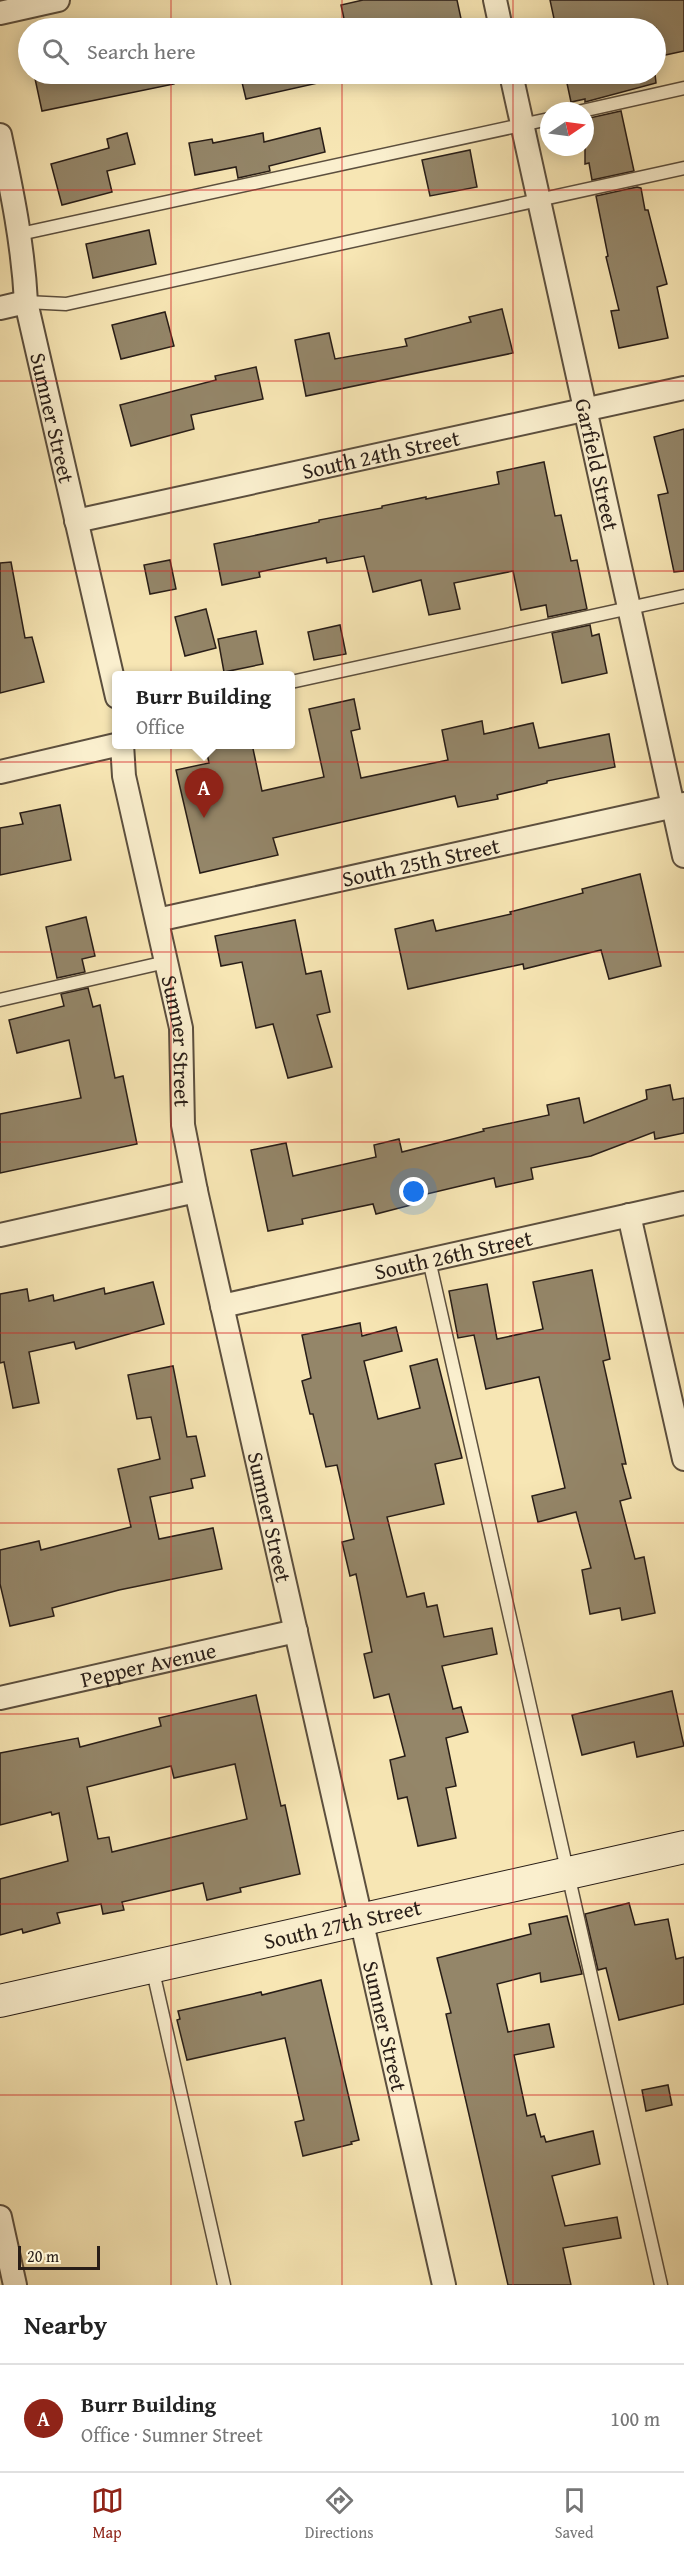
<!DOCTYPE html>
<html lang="en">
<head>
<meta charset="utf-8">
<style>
	body { margin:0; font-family:"Gentium Book Plus",serif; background:#f2f2f2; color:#222 }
	.compass { position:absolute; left:540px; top:102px; width:54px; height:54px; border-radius:50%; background:#fff; box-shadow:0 3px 15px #0003; rotate:77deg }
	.scale { position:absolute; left:18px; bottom:15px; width:82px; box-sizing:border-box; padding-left:6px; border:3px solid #281d17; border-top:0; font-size:16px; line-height:21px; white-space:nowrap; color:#281d17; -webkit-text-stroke:4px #faefce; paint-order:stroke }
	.you { position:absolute; left:414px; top:1192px; width:21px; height:21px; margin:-15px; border:4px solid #fff; border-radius:50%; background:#1a73e8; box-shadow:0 0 0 9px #1a73e833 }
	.badge { display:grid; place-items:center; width:39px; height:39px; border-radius:50%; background:#8f2418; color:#fff; font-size:20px; font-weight:700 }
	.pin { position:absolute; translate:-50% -50px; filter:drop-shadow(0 2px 3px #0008) }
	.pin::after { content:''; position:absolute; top:32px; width:21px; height:18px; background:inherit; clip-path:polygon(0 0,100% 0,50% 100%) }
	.popup { position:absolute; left:112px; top:671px; width:183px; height:78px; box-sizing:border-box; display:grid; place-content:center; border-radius:6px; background:#fff; filter:drop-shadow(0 2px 4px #0005); font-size:20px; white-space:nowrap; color:#767676 }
	.popup b { font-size:22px; color:#222 }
	.popup::after { content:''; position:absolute; left:50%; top:100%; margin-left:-12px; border:12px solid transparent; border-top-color:#fff }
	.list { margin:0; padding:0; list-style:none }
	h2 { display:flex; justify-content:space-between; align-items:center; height:78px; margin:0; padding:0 24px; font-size:26px }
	h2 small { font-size:20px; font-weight:400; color:#767676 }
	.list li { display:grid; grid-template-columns:39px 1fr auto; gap:18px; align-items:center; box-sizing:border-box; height:108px; padding:0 24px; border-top:2px solid #e0e0e0 }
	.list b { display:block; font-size:22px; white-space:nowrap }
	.list p { margin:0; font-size:20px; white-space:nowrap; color:#767676 }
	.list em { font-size:20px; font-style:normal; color:#767676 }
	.icon { flex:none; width:33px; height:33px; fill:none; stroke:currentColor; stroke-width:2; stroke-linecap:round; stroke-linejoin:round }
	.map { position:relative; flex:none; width:684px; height:2285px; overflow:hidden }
	.search { position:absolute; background:#fff; box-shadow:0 3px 15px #0003; left:18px; right:18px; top:18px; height:66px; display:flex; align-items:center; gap:15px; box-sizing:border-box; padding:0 21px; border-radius:33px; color:#767676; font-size:22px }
	.sheet { height:186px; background:#fff }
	nav { display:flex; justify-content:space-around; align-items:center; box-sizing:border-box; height:84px; border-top:2px solid #e0e0e0; background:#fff; font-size:16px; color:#767676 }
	nav a { display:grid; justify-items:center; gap:3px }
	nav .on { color:#8f2418 }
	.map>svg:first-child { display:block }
	.building { fill:#948669; stroke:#281d17; stroke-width:1.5; fill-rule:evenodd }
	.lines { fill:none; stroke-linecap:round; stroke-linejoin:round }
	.service-casing { stroke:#5c4f3e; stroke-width:15 }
	.minor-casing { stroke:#5c4f3e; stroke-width:26 }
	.secondary-casing { stroke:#281d17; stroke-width:34 }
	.service { stroke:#faefce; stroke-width:12 }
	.minor { stroke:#faefce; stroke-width:22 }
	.secondary { stroke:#faefce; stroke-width:32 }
	.grid { fill:none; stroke:#d62828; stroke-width:1.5; stroke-opacity:0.55 }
	.labels { text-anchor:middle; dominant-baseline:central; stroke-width:5; stroke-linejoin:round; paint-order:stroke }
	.street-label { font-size:22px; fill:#281d17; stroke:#faefce }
</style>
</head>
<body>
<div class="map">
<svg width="684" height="2285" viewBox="0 0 684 2285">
	<rect width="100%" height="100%" fill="#f7e6b4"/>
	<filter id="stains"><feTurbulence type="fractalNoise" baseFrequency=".00333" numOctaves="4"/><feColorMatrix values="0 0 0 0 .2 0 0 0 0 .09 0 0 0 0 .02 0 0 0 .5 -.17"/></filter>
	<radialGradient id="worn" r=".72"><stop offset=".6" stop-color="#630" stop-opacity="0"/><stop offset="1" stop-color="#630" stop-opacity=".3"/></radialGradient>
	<g class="building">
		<path d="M 363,0 L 457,0 L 463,28 L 346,28 L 341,5 Z"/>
		<path d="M 550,0 L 684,0 L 684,51 L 656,57 L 656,28 L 556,28 Z"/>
		<path d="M 34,74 L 173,74 L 174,84 L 42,111 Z"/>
		<path d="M 240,74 L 317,74 L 318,83 L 246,99 Z"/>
		<path d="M 565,74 L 655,74 L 656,83 L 585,102 L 585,99 L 571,102 Z"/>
		<path d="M 621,111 L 634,171 L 592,180 L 589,163 L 585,164 L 585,119 Z"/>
		<path d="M 320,128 L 325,152 L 269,166 L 270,171 L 238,178 L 236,167 L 195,175 L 189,143 L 212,139 L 213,143 L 263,133 L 264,142 Z"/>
		<path d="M 127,133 L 135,164 L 107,171 L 112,192 L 62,205 L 51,164 L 109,148 L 107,139 Z"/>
		<path d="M 470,150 L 477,187 L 430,196 L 422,160 Z"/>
		<path d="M 637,187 L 641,188 L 645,210 L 648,210 L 667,284 L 657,287 L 668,338 L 619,348 L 611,311 L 619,310 L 606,257 L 608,256 L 596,196 Z"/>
		<path d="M 149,230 L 156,264 L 93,278 L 86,244 Z"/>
		<path d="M 502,309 L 513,353 L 306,396 L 295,340 L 329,333 L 335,359 L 407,346 L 405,339 L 471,322 L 469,317 Z"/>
		<path d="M 165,312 L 174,346 L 121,359 L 112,325 Z"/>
		<path d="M 256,367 L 263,399 L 191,415 L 194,429 L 131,446 L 120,405 L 216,380 L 215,376 Z"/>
		<path d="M 684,429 L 684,571 L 674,572 L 658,495 L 668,493 L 654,437 Z"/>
		<path d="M 544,462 L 555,516 L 561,515 L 571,561 L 577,560 L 587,609 L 548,617 L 546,605 L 521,610 L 513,571 L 454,583 L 460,609 L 429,615 L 421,580 L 373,592 L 364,556 L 327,563 L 326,558 L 259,572 L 260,577 L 222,585 L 214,544 L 319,522 L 319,520 L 382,508 L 382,506 L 426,497 L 426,499 L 499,484 L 497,472 Z"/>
		<path d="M 170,560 L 176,589 L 150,594 L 144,565 Z"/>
		<path d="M 11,562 L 25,638 L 32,637 L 44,682 L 0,693 L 0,563 Z"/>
		<path d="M 206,609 L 216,648 L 185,656 L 175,617 Z"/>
		<path d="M 340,625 L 346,654 L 314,660 L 308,632 Z"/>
		<path d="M 590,625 L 592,636 L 599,634 L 607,673 L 562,683 L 552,633 Z"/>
		<path d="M 256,631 L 263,664 L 224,672 L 218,639 Z"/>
		<path d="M 354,699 L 360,729 L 351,731 L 361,778 L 448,760 L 442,730 L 482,721 L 484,734 L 533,723 L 539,748 L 609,734 L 615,767 L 547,781 L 547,783 L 497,795 L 498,799 L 458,807 L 455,796 L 273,838 L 278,855 L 200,873 L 176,770 L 209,763 L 205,744 L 252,744 L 262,791 L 324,777 L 309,709 Z"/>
		<path d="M 60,805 L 71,860 L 0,875 L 0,828 L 23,824 L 20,813 Z"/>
		<path d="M 640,874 L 661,966 L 609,979 L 601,950 L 524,969 L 523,964 L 408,989 L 395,929 L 433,920 L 436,931 L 511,914 L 510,912 L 583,893 L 582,889 Z"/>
		<path d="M 86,917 L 95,956 L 82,959 L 85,972 L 57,978 L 46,927 Z"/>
		<path d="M 295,920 L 306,974 L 321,971 L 330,1012 L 317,1015 L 332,1067 L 288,1078 L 273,1024 L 256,1028 L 242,962 L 221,966 L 215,936 Z"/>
		<path d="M 88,988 L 93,1007 L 100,1005 L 115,1078 L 123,1076 L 137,1144 L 0,1173 L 0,1114 L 81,1098 L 69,1040 L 17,1053 L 9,1020 L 64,1006 L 61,994 Z"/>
		<path d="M 670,1085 L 673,1100 L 684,1098 L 684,1133 L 655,1139 L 654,1132 L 591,1156 L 531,1168 L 533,1179 L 496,1187 L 494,1178 L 414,1197 L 415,1204 L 376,1214 L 373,1204 L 302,1219 L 303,1224 L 268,1231 L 251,1150 L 286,1143 L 293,1176 L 376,1157 L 374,1145 L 399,1139 L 402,1152 L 484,1131 L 483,1129 L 549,1115 L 547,1105 L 579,1098 L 584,1123 L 647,1099 L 646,1090 Z"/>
		<path d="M 592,1270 L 610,1359 L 603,1361 L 626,1464 L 622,1464 L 631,1498 L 620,1501 L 635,1559 L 644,1557 L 655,1613 L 622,1620 L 620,1608 L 590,1614 L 582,1570 L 591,1568 L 576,1512 L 538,1522 L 532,1496 L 565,1488 L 539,1377 L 486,1389 L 474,1335 L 458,1338 L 449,1291 L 487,1284 L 497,1339 L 543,1329 L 533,1282 Z"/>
		<path d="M 153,1282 L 164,1324 L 76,1349 L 74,1342 L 29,1352 L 39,1403 L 13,1408 L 4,1362 L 0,1363 L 0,1294 L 27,1289 L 29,1301 L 53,1295 L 54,1301 L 104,1288 L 105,1294 Z"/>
		<path d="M 360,1323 L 362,1336 L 396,1327 L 402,1351 L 364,1361 L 378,1419 L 420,1408 L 410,1366 L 437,1359 L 462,1458 L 435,1464 L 444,1504 L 387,1517 L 407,1597 L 424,1593 L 427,1607 L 437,1605 L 444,1637 L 492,1628 L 497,1654 L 442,1666 L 453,1709 L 461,1707 L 468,1732 L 446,1738 L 456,1786 L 446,1788 L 456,1838 L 418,1846 L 407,1797 L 398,1799 L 390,1760 L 405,1756 L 389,1694 L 374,1698 L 364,1654 L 372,1652 L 356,1574 L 350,1576 L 342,1542 L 354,1539 L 337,1465 L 326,1467 L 313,1414 L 310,1414 L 302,1381 L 311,1378 L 302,1335 Z"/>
		<path d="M 173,1366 L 187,1437 L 196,1436 L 205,1476 L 191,1479 L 193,1488 L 150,1497 L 159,1539 L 213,1528 L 222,1569 L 119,1590 L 52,1608 L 54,1616 L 10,1626 L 0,1584 L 0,1550 L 39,1541 L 41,1550 L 131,1527 L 118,1469 L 160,1459 L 151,1417 L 137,1419 L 128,1375 Z"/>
		<path d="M 672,1691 L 684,1746 L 637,1757 L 634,1742 L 582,1755 L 572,1715 Z"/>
		<path d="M 256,1695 L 281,1806 L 285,1805 L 300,1874 L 240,1888 L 241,1892 L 207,1900 L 203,1883 L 122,1902 L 124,1910 L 103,1914 L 101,1904 L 57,1913 L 60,1923 L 23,1933 L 22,1929 L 0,1935 L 0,1879 L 68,1861 L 59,1813 L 52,1815 L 51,1812 L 0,1825 L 0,1753 L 78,1738 L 80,1747 L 161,1726 L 159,1718 ZM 235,1764 L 247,1819 L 112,1852 L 109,1837 L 98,1839 L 87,1787 L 171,1766 L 174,1778 Z"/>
		<path d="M 629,1903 L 635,1925 L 668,1919 L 676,1959 L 684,1957 L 684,2004 L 619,2020 L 606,1968 L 598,1970 L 585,1914 Z"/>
		<path d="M 567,1916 L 582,1974 L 541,1982 L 540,1973 L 497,1984 L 508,2032 L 549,2024 L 554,2047 L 514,2055 L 527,2116 L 535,2114 L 541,2137 L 544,2136 L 546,2142 L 593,2131 L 600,2164 L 552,2176 L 565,2226 L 617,2217 L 621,2238 L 563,2248 L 571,2285 L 508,2285 L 446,2014 L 451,2013 L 437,1958 L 531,1934 L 529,1924 Z"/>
		<path d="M 321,1980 L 359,2140 L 351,2142 L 352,2144 L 303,2156 L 295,2122 L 304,2120 L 285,2038 L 187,2060 L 177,2020 L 180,2019 L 178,2011 L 261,1992 L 262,1995 Z"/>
		<path d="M 668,2085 L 672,2105 L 646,2111 L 642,2090 Z"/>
	</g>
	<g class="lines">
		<g class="service-casing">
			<g id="service">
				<path d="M 582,111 L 684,88"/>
				<path d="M 20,234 L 549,119"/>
				<path d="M 26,302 L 66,304 L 684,168"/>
				<path d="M 291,682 L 684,596"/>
				<path d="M 0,1000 L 166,962"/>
				<path d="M 429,1260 L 661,2285"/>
				<path d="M 152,1967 L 224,2285"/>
			</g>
		</g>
		<g class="minor-casing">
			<g id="minor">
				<path d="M 495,0 L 501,28"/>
				<path d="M 0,13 L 58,0"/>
				<path id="s1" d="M 511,74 L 684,856"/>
				<path id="s2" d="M 0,135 C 12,191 23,245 26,302 L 117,697"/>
				<path d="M 0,308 L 26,302"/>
				<path id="s3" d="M 76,521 L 684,388"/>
				<path id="s4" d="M 122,744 L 124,776 L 181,1028 L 183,1125 L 196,1191 L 444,2285"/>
				<path d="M 0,772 L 120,744"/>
				<path id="s5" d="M 157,920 L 684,804"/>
				<path d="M 629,1215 L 684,1459"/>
				<path d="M 0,1235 L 196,1191"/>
				<path id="s6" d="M 222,1306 L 684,1203"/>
				<path id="s7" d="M 0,1698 L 296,1631"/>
				<path d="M 0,2217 L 15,2285"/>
			</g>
		</g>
		<g class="secondary-casing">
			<g id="secondary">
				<path id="s8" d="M 0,2001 L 684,1847"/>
			</g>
		</g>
		<use href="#service" class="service"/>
		<use href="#minor" class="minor"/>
		<use href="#secondary" class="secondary"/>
	</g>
	<path class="grid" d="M 171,0 L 171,28M 342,0 L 342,28M 513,0 L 513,28M 171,74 L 171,2285M 342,74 L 342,2285M 513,74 L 513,2285M 0,190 L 684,190M 0,381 L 684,381M 0,571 L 684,571M 0,762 L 684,762M 0,952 L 684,952M 0,1142 L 684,1142M 0,1333 L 684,1333M 0,1523 L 684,1523M 0,1714 L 684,1714M 0,1904 L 684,1904M 0,2095 L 684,2095"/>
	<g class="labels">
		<g class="street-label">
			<text stroke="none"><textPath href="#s2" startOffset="288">Sumner Street</textPath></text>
			<text stroke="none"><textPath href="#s3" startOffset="312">South 24th Street</textPath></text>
			<text stroke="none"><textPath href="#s1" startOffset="400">Garfield Street</textPath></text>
			<text stroke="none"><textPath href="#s5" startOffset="270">South 25th Street</textPath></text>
			<text stroke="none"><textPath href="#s4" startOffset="303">Sumner Street</textPath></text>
			<text stroke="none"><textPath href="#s6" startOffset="237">South 26th Street</textPath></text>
			<text stroke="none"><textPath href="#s4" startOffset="789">Sumner Street</textPath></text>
			<text stroke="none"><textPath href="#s7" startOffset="152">Pepper Avenue</textPath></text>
			<text stroke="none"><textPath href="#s8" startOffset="351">South 27th Street</textPath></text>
			<text stroke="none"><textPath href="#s4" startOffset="1311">Sumner Street</textPath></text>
		</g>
	</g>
	<rect width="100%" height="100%" filter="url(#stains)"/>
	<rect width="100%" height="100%" fill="url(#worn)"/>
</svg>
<svg class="compass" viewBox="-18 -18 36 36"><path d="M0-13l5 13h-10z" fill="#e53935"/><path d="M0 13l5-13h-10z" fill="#767676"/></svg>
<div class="scale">20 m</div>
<div class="you"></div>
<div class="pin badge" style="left:204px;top:818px">A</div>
<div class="popup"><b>Burr Building</b>Office</div>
<div class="search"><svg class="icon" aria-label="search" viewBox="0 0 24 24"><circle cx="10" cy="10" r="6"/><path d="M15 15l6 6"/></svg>Search here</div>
</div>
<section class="sheet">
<h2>Nearby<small></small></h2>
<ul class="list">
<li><span class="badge">A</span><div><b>Burr Building</b><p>Office · Sumner Street</p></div><em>100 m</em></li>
</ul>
</section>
<nav>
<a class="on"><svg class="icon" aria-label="map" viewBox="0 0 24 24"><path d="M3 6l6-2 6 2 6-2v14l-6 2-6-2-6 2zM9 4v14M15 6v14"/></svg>Map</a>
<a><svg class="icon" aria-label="directions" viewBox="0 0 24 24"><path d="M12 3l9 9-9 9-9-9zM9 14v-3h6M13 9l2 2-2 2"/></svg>Directions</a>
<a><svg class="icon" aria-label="saved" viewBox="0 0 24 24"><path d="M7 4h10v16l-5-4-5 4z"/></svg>Saved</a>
</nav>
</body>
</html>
